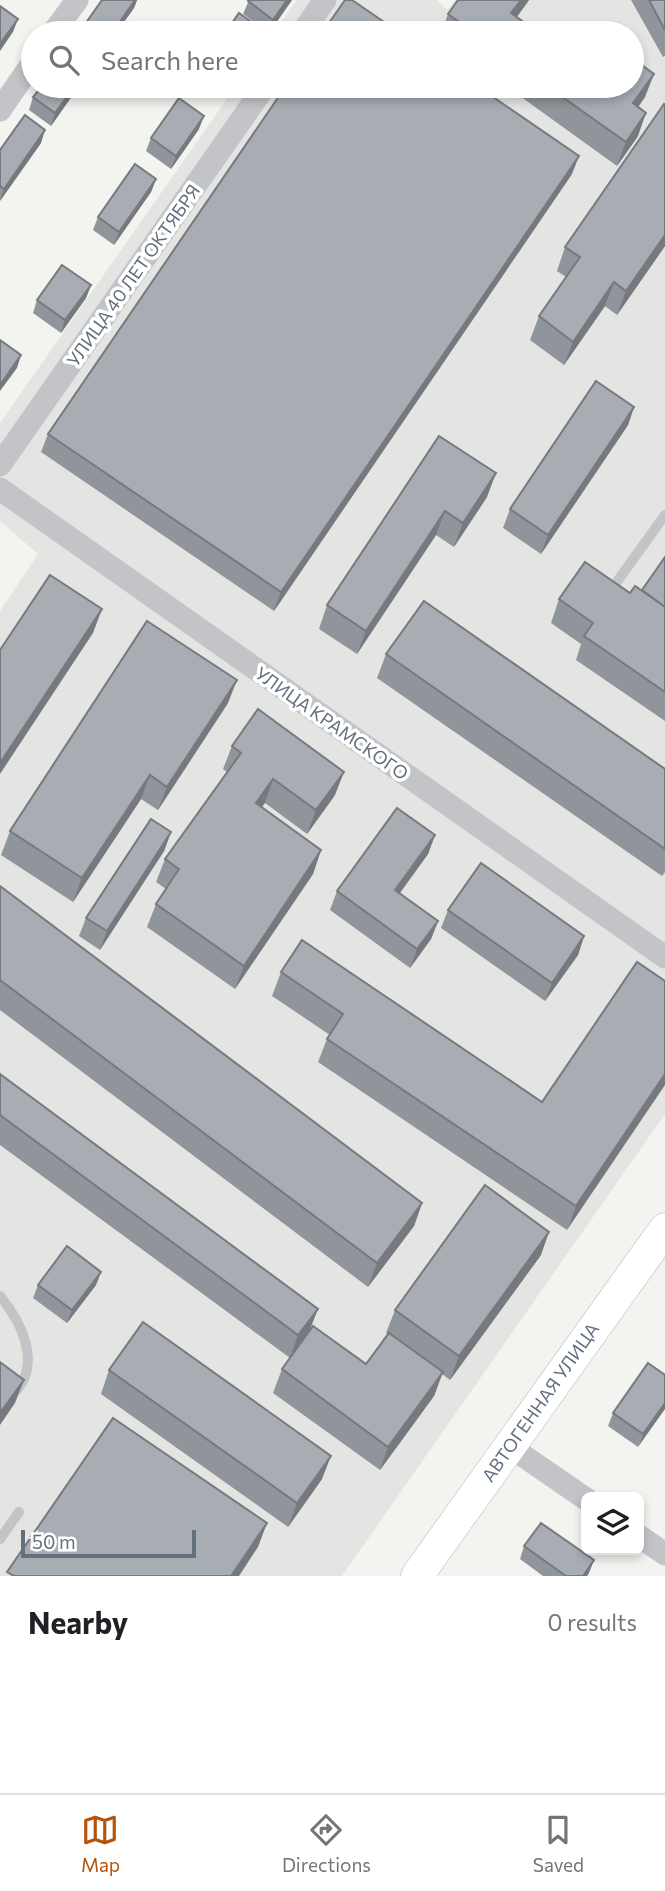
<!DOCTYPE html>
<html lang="en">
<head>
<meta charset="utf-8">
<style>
	body { margin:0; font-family:Commissioner,sans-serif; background:#f6f6f6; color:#202124 }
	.controls { position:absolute; right:21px; bottom:21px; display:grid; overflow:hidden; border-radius:10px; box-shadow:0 4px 10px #0003 }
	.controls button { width:63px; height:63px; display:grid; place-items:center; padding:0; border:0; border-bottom:2px solid #e0e0e0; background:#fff; color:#202124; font:35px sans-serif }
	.scale { position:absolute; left:21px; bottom:18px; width:175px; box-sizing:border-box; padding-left:7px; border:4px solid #64707f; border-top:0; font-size:19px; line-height:24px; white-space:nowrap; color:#64707f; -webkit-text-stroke:5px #fff; paint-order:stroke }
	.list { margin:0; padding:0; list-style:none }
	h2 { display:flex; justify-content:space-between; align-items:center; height:91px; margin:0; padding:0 28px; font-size:30px }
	h2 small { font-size:23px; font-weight:400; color:#757577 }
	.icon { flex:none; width:38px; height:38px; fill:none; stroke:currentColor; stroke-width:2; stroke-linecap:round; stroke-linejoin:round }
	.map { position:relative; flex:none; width:665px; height:1576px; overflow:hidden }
	.search { position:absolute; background:#fff; box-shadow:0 4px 10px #0003; left:21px; right:21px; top:21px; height:77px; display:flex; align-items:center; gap:18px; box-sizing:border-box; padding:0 24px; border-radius:38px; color:#757577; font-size:26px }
	.sheet { height:217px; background:#fff }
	nav { display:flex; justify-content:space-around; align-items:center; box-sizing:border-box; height:98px; border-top:2px solid #e0e0e0; background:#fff; font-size:19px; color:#757577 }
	nav a { display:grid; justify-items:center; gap:4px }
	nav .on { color:#b45309 }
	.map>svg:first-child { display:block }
	.built { fill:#e4e5e3 }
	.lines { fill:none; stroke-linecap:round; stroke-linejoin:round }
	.secondary-casing { stroke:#b4b7bc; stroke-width:33 }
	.lane { stroke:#c2c4c8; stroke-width:10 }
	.street { stroke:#c2c4c8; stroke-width:23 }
	.secondary { stroke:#fff; stroke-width:32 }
	.wall { fill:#90959b }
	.shaded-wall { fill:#76797e }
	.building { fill:#a8adb4; stroke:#76797e; stroke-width:2 }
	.labels { text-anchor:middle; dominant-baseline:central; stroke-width:7; stroke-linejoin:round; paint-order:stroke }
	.street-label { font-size:18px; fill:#64707f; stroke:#fff }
</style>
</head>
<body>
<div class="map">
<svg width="665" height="1576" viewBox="0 0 665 1576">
	<rect width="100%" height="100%" fill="#f3f4f0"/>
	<path class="built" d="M 297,0 L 437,0 L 447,10 L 455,0 L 665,0 L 665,1114 L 342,1576 L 0,1576 L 0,611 L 38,554 L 0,521 L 0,423 L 236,86 L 632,86 L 632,33 L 273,33 Z"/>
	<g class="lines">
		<g class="secondary-casing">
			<path id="secondary" d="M 417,1576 L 665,1229"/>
		</g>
		<g class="lane">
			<path d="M 616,583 L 665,515"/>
			<path d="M 0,1296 C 21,1322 41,1361 17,1390 L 0,1378"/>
			<path d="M 0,1539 L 19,1512"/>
		</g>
		<g class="street">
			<path d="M 53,33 L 77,0"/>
			<path d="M 302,33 L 325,0"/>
			<path d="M 0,110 L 33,62"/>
			<path d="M 0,465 L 265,86"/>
			<path d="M 0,489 L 665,957"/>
			<path d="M 509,1446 L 586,1499"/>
			<path d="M 639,1536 L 665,1554"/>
		</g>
		<use href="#secondary" class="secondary"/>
	</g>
	<g class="wall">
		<path d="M 135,0 L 137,0 L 134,8 L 116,33 L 81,33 L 83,27 Z"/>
		<path d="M 249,0 L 292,0 L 269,33 L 243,14 Z"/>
		<path d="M 458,0 L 529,0 L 517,17 L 539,33 L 441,33 L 448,14 Z"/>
		<path d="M 631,0 L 665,0 L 665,56 L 663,57 Z"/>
		<path d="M 42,86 L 79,86 L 51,126 L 29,110 L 33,97 Z"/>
		<path d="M 207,86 L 229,86 L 222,96 Z"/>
		<path d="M 506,86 L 632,86 L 645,97 L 638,107 L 638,136 L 617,166 Z"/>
		<path d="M 199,129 L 171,169 L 146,151 L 151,138 Z"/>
		<path d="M 41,143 L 0,201 L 0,150 Z"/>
		<path d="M 572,174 L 274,611 L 41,452 L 48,434 Z"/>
		<path d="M 156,179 L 151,192 L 114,245 L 93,230 L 98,217 Z"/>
		<path d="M 665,246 L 617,315 L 605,306 L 564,365 L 530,340 L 539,316 L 566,277 L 557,271 L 565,247 Z"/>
		<path d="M 91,285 L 86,298 L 61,333 L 33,313 L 37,300 Z"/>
		<path d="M 634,407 L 628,425 L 541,554 L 503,528 L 510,509 Z"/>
		<path d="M 439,436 L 487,497 L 454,547 L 436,535 L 357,654 L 319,629 L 327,605 Z"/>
		<path d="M 665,557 L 665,721 L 576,660 L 581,644 L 551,623 L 559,599 L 630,593 L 642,590 Z"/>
		<path d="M 386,654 L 665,769 L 665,872 L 662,876 L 377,678 Z"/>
		<path d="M 228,703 L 158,810 L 141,799 L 73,902 L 1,855 L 10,831 Z"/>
		<path d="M 232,746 L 335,795 L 307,834 L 265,803 L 261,807 L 321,850 L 313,874 L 235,989 L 147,927 L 156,904 L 166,889 L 156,882 L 165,859 L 227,772 L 223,769 Z"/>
		<path d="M 171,832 L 164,851 L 100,950 L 79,936 L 86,918 Z"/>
		<path d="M 435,835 L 428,854 L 400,893 L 438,921 L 431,939 L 410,968 L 330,910 L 337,891 Z"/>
		<path d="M 0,886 L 422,1203 L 414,1226 L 368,1287 L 0,1010 Z"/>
		<path d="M 448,910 L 584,936 L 578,955 L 545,1001 L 441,928 Z"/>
		<path d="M 281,972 L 542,1102 L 665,981 L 567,1230 L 318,1062 L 327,1039 L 330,1035 L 272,996 Z"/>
		<path d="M 0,1074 L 309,1332 L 366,1364 L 387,1334 L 386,1333 L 395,1310 L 541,1255 L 450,1380 L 442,1374 L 434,1396 L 380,1470 L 273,1393 L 282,1369 L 290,1358 L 0,1145 Z"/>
		<path d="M 101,1272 L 96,1285 L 67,1323 L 33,1298 L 38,1285 Z"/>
		<path d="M 109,1370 L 322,1479 L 288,1527 L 101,1394 Z"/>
		<path d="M 665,1375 L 638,1447 L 608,1426 L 613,1413 Z"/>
		<path d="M 524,1546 L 589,1573 L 587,1576 L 543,1576 L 520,1559 Z"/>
	</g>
	<g class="shaded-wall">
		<path d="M 135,0 L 137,0 L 134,8 L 116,33 L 112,33 Z"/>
		<path d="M 287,0 L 292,0 L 269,33 L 273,20 Z"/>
		<path d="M 521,0 L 529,0 L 505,33 L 511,13 Z"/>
		<path d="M 18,19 L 13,32 L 0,51 L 0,44 Z"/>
		<path d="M 654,74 L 645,97 L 624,127 L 633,103 Z"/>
		<path d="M 75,86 L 79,86 L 51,126 L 55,113 Z"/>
		<path d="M 226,86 L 229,86 L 222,96 Z"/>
		<path d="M 646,113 L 638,136 L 617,166 L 626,142 Z"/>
		<path d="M 204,116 L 199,129 L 171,169 L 176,156 Z"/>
		<path d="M 45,130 L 41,143 L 0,201 L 4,189 Z"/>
		<path d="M 579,156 L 572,174 L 274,611 L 281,592 Z"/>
		<path d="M 156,179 L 151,192 L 114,245 L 119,232 Z"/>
		<path d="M 665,235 L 665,246 L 617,315 L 626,291 Z"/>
		<path d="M 614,282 L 605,306 L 564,365 L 573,342 Z"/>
		<path d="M 91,285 L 86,298 L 61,333 L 65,320 Z"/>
		<path d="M 21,355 L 17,368 L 0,391 L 0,385 Z"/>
		<path d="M 634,407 L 628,425 L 541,554 L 548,535 Z"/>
		<path d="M 496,473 L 487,497 L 454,547 L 463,523 Z"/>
		<path d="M 445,511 L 436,535 L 357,654 L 366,631 Z"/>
		<path d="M 102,609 L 93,633 L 0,774 L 0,763 Z"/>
		<path d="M 237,680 L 228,703 L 158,810 L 167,787 Z"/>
		<path d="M 344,772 L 335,795 L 307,834 L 316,810 Z"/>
		<path d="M 150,775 L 141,799 L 73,902 L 82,878 Z"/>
		<path d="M 273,779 L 265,803 L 247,827 L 256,803 Z"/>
		<path d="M 171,832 L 164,851 L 100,950 L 107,931 Z"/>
		<path d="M 435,835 L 428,854 L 388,909 L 395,890 Z"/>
		<path d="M 321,850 L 313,874 L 235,989 L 244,966 Z"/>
		<path d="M 438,921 L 431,939 L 410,968 L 417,949 Z"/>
		<path d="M 584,936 L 578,955 L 545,1001 L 552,983 Z"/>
		<path d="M 665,1074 L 665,1085 L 567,1230 L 576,1206 Z"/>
		<path d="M 422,1203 L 414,1226 L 368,1287 L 377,1263 Z"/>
		<path d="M 549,1232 L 541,1255 L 450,1380 L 459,1356 Z"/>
		<path d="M 101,1272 L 96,1285 L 67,1323 L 72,1310 Z"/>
		<path d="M 318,1309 L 309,1332 L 290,1358 L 298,1335 Z"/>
		<path d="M 443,1372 L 434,1396 L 380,1470 L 388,1447 Z"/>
		<path d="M 24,1380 L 15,1403 L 0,1425 L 0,1413 Z"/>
		<path d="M 665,1403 L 665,1409 L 638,1447 L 643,1434 Z"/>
		<path d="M 331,1456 L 322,1479 L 288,1527 L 297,1503 Z"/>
		<path d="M 267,1523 L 258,1547 L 239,1576 L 231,1576 Z"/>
		<path d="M 594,1560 L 589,1573 L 587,1576 L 583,1576 Z"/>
	</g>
	<g class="building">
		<path d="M 102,0 L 135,0 L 112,33 L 92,33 L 83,27 Z"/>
		<path d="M 249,0 L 287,0 L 273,20 L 248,1 Z"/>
		<path d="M 345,0 L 352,0 L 400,33 L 322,33 Z"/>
		<path d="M 458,0 L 521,0 L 511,13 L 539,33 L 475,33 L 448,14 Z"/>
		<path d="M 649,0 L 665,0 L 665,30 Z"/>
		<path d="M 0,6 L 18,19 L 0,44 Z"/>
		<path d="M 239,13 L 264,31 L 262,33 L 225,33 Z"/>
		<path d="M 632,58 L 654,74 L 633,103 L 646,113 L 626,142 L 547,86 L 632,86 Z"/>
		<path d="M 42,86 L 75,86 L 55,113 L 33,97 Z"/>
		<path d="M 286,86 L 477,86 L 579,156 L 281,592 L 48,434 Z"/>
		<path d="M 179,98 L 204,116 L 176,156 L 151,138 Z"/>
		<path d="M 664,104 L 665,105 L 665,235 L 626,291 L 614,282 L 573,342 L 539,316 L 580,257 L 565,247 Z"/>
		<path d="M 25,115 L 45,130 L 4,189 L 0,186 L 0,150 Z"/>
		<path d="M 135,164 L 156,179 L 119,232 L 98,217 Z"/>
		<path d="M 62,265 L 91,285 L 65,320 L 37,300 Z"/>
		<path d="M 0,340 L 21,355 L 0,385 Z"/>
		<path d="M 596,381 L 634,407 L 548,535 L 510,509 Z"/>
		<path d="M 439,436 L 496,473 L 463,523 L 445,511 L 366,631 L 327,605 Z"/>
		<path d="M 665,557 L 665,607 L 642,590 Z"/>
		<path d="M 585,562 L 630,593 L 635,586 L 665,607 L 665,692 L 584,636 L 593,623 L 559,599 Z"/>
		<path d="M 50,575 L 102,609 L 0,763 L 0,650 Z"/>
		<path d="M 424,601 L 665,769 L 665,849 L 386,654 Z"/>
		<path d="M 147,621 L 237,680 L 167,787 L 150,775 L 82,878 L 10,831 Z"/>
		<path d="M 258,709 L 344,772 L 316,810 L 273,779 L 256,803 L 321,850 L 244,966 L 156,904 L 179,869 L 165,859 L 241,753 L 232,746 Z"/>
		<path d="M 397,808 L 435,835 L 395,890 L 438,921 L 417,949 L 337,891 Z"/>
		<path d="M 151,819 L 171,832 L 107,931 L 86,918 Z"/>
		<path d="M 481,863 L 584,936 L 552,983 L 448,910 Z"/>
		<path d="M 0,886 L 422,1203 L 377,1263 L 0,980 Z"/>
		<path d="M 302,940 L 542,1102 L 637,962 L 665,981 L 665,1074 L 576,1206 L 327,1039 L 343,1014 L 281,972 Z"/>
		<path d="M 0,1074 L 318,1309 L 298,1335 L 0,1115 Z"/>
		<path d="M 485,1185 L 549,1232 L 459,1356 L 395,1310 Z"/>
		<path d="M 67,1246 L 101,1272 L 72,1310 L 38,1285 Z"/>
		<path d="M 143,1322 L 331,1456 L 297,1503 L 109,1370 Z"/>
		<path d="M 313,1326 L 366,1364 L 389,1333 L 443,1372 L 388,1447 L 282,1369 Z"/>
		<path d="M 0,1362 L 24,1380 L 0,1413 Z"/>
		<path d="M 648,1363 L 665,1375 L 665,1403 L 643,1434 L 613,1413 Z"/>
		<path d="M 113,1418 L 267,1523 L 231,1576 L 14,1576 L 7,1572 Z"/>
		<path d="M 541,1523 L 594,1560 L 583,1576 L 566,1576 L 524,1546 Z"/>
	</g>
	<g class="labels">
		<g class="street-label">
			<text transform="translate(133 275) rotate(-55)">УЛИЦА 40 ЛЕТ ОКТЯБРЯ</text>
			<text transform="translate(332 723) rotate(35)">УЛИЦА КРАМСКОГО</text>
			<text transform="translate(540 1402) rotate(-55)">АВТОГЕННАЯ УЛИЦА</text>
		</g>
	</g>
</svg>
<div class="controls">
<button><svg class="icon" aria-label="layers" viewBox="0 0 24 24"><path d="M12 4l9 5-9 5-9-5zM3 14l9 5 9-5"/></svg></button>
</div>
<div class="scale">50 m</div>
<div class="search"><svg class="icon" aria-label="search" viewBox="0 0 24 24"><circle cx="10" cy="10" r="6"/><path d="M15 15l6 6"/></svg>Search here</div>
</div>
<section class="sheet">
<h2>Nearby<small>0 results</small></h2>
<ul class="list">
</ul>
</section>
<nav>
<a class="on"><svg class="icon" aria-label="map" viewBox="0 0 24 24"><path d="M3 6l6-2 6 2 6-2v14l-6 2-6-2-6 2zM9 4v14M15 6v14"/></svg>Map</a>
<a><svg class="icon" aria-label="directions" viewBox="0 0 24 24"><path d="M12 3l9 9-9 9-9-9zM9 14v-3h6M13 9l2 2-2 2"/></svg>Directions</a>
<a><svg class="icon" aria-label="saved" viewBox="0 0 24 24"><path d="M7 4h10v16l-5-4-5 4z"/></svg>Saved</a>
</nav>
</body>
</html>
